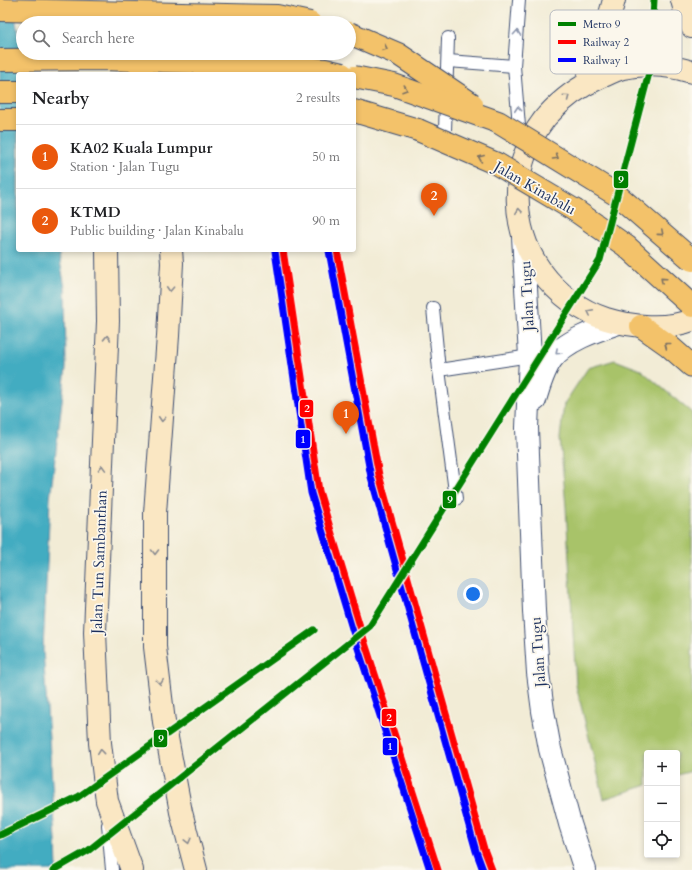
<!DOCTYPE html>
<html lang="en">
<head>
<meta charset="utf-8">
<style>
	body { margin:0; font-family:Cardo,serif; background:#f2f2f2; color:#202124 }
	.controls { position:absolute; right:12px; bottom:12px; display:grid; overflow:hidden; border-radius:4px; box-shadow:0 2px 6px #0003 }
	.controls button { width:36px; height:36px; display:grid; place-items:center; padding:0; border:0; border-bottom:1px solid #e0e0e0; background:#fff; color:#202124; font:20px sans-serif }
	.you { position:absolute; left:473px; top:594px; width:14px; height:14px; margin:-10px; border:3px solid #fff; border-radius:50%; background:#1a73e8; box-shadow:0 0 0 6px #1a73e833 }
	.badge { display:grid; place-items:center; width:26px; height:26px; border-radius:50%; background:#ea580c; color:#fff; font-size:13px; font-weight:700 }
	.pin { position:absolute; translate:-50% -33px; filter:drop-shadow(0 1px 2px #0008) }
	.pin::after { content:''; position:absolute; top:21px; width:14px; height:12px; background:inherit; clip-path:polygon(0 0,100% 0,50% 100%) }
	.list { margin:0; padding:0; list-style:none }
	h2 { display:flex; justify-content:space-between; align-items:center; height:52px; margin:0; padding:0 16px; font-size:17px }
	h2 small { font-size:13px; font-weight:400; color:#757577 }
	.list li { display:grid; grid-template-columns:26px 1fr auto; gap:12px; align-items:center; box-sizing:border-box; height:64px; padding:0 16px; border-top:1px solid #e0e0e0 }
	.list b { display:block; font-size:15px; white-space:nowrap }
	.list p { margin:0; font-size:13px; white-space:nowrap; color:#757577 }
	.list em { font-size:13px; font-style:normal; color:#757577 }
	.icon { flex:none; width:22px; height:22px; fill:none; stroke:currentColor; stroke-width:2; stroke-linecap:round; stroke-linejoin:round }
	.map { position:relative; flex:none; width:692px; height:870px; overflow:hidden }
	.search { position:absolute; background:#fff; box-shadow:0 2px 6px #0003; left:16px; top:16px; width:340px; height:44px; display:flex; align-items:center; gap:10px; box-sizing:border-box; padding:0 14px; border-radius:22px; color:#757577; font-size:15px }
	.panel { position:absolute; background:#fff; box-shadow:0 2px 6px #0003; left:16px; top:72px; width:340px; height:180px; border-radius:4px }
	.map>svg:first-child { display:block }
	.green { fill:#a8c369; stroke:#627964 }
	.water { fill:#42acc1; stroke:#2e6e90 }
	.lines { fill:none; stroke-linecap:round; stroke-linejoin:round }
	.service-casing { stroke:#3b4b70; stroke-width:14 }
	.minor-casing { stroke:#3b4b70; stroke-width:24 }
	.secondary-casing { stroke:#3b4b70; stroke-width:24 }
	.trunk-casing { stroke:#3b4b70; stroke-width:24 }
	.service { stroke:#fff; stroke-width:12 }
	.minor { stroke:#fff; stroke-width:22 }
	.secondary { stroke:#fae7c3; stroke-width:22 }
	.trunk { stroke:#f3c26a; stroke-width:22 }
	.trunk-bridge-casing { stroke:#3b4b70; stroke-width:24; stroke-linecap:butt }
	.trunk-bridge { stroke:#f3c26a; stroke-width:22 }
	.rail-1-casing { stroke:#fbf7ec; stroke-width:10 }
	.rail-2-casing { stroke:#fbf7ec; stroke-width:10 }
	.rail-1 { stroke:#f00; stroke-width:7 }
	.rail-2 { stroke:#00f; stroke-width:7 }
	.metro-1-casing { stroke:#fbf7ec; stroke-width:10 }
	.metro-1 { stroke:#008000; stroke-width:7 }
	.oneway { stroke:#8d97ae }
	.oneway2 { stroke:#7c7163 }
	.oneway3 { stroke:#8a8b90 }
	.labels { text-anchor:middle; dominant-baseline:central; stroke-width:3.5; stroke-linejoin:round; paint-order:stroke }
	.street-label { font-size:15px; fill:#1b2f5e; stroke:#fbf7ec }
	.key { fill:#fbf7ec; stroke:#b8bbc1; stroke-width:1 }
	.key-label { font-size:11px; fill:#1b2f5e }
	.line-badge { stroke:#fbf7ec; stroke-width:1.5 }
	.badge-label { font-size:11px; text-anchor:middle; font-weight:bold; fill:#fff }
</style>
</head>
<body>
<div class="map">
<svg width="692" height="870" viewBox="0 0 692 870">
	<rect width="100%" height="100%" fill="#fbf7ec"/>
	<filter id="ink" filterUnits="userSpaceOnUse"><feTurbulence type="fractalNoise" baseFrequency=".025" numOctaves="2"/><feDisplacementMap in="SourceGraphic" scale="8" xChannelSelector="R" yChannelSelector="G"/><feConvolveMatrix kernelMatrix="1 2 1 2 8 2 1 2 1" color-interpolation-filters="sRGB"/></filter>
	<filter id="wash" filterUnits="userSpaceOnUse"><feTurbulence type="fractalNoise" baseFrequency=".012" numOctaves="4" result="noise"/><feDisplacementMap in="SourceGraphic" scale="16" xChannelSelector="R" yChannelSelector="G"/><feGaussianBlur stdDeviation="0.9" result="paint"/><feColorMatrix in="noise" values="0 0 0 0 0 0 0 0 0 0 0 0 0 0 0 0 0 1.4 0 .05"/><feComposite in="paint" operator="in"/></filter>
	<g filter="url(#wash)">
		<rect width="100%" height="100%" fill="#f2ecd6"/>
		<path class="green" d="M 615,360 L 641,370 L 692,413 L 692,771 L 677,775 L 677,753 L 647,753 L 647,785 L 604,799 L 576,685 L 566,507 L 560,438 L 564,404 L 588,368 Z"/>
		<path class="water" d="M 0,0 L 13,0 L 18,35 L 26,74 L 18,74 L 18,250 L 58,250 L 65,288 L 66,368 L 50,499 L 43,650 L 56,841 L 57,870 L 0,870 Z"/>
	</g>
	<g filter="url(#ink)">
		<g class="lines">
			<g class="service-casing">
				<g id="service">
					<path d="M 519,0 L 514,66 L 520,138"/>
					<path d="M 448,61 L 514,66"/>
					<path d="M 445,131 L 448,38"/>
					<path d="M 433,308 L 439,370 L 456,499"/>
					<path d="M 439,370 L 530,356"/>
					<path d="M 108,825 L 112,870"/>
				</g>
			</g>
			<g class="minor-casing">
				<g id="minor">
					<path d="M 523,236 L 530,356 L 527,428 L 534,611 L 538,673 L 543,711 L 550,749 L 570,824 L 585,870"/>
					<path d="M 535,400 C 539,386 543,372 551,360 C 564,341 597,330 618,323"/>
				</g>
			</g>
			<g class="secondary-casing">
				<g id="secondary">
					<path d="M 682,0 L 686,15 L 692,27"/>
					<path d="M 692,72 C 685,70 678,68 671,67 C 657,64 637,65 623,68 C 616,70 608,74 601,77 C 580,86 562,99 547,116 C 544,119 541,124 538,128 C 510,172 511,229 541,271 C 558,294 578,310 606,319 C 632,327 666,330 692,320"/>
					<path d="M 586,84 L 609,18 L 614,0"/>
					<path d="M 107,250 L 108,321 L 95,632 L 100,743 L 107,801 L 132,870"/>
					<path d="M 171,250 L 172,263 L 168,336 L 155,513 L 155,647 L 164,722 L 181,812 L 196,870"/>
				</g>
			</g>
			<g class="trunk-casing">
				<g id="trunk">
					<path d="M 0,92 L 18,92"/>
					<path d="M 354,111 L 418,130"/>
					<path d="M 0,120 L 18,120"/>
					<path d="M 576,211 L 626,246 L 692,306"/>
					<path d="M 641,326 L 668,345 L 692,366"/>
				</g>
			</g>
			<use href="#service" class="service"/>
			<use href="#minor" class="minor"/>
			<use href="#secondary" class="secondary"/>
			<use href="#trunk" class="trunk"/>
			<g class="trunk-bridge-casing">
				<g id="trunk-bridge">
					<path d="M 0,10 L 277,16 L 310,23"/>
					<path d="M 349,33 L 398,54 L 472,104"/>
					<path d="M 0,60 L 102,59 L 257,64 L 325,70 L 342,74"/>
					<path d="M 354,77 L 394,85 L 498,122 L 617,195 L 692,260"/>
					<path d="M 418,130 L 497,164 L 576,211"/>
				</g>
			</g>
			<use href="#trunk-bridge" class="trunk-bridge"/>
			<g class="rail-1-casing">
				<g id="rail-1">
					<path d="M 283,250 L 319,491 L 365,643 L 438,870"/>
					<path d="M 337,250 L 379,475 L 484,849 L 492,870"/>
				</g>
			</g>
			<g class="rail-2-casing">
				<g id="rail-2">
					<path d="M 275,251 L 311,493 L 357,645 L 430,870"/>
					<path d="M 329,251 L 371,477 L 476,851 L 483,870"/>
				</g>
			</g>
			<use href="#rail-1" class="rail-1"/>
			<use href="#rail-2" class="rail-2"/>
			<g class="metro-1-casing">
				<g id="metro-1">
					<path d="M 0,835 L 78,797 L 314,630"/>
					<path d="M 54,870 L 89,850 L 370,626 L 600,260 L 650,69 L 654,0"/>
				</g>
			</g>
			<use href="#metro-1" class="metro-1"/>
		</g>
		<defs><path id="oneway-chevron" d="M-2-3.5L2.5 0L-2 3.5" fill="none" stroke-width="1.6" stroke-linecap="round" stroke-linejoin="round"/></defs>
		<g class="oneway">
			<use href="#oneway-chevron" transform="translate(517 33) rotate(-86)"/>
			<use href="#oneway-chevron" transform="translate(518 109) rotate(-95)"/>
			<use href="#oneway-chevron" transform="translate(558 352) rotate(137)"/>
		</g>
		<g class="oneway2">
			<use href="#oneway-chevron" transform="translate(385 48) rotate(24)"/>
			<use href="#oneway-chevron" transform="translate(405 89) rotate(19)"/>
			<use href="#oneway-chevron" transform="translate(556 157) rotate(31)"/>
			<use href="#oneway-chevron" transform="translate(481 158) rotate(-157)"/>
			<use href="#oneway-chevron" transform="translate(661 233) rotate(41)"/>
			<use href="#oneway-chevron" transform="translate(663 280) rotate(-138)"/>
			<use href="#oneway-chevron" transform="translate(667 345) rotate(-142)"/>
		</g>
		<g class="oneway3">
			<use href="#oneway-chevron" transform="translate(567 97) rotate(-37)"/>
			<use href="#oneway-chevron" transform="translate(519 211) rotate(-96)"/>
			<use href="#oneway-chevron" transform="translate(170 289) rotate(93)"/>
			<use href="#oneway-chevron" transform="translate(590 312) rotate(-153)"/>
			<use href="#oneway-chevron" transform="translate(107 338) rotate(-88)"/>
			<use href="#oneway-chevron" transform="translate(162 419) rotate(94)"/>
			<use href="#oneway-chevron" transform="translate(102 468) rotate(-88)"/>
			<use href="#oneway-chevron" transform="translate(155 552) rotate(90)"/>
			<use href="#oneway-chevron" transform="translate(160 682) rotate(83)"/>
			<use href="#oneway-chevron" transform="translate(101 752) rotate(-96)"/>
			<use href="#oneway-chevron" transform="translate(188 841) rotate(76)"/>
		</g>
	</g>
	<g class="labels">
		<g class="street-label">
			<text transform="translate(535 188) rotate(30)">Jalan Kinabalu</text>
			<text transform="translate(527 296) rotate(-93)">Jalan Tugu</text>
			<text transform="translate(99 562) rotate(-88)">Jalan Tun Sambanthan</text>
			<text transform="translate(538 652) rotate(-94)">Jalan Tugu</text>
		</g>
	</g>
	<rect x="550" y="10" width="132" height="64" rx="6" class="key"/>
	<rect x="558" y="22" width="18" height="4" fill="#008000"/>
	<rect x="558" y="40" width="18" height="4" fill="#f00"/>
	<rect x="558" y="58" width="18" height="4" fill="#00f"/>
	<g class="key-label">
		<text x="583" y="28">Metro 9</text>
		<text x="583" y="46">Railway 2</text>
		<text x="583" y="64">Railway 1</text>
	</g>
	<g class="line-badge">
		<rect x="613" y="170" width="16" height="19" rx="4" fill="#008000"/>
		<rect x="299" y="399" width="15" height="19" rx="4" fill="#f00"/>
		<rect x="295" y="429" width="16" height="20" rx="4" fill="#00f"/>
		<rect x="442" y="490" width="15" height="19" rx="4" fill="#008000"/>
		<rect x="381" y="708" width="16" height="19" rx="4" fill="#f00"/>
		<rect x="153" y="729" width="15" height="19" rx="4" fill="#008000"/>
		<rect x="382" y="737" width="16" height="19" rx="4" fill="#00f"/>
	</g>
	<g class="badge-label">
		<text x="621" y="183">9</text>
		<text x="307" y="412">2</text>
		<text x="303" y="443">1</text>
		<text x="450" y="503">9</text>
		<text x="389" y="721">2</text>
		<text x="161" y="742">9</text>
		<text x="390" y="750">1</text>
	</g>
</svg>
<div class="controls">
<button>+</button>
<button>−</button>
<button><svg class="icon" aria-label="locate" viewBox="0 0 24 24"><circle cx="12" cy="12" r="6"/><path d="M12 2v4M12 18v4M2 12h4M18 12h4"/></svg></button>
</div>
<div class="you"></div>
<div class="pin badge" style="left:346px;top:434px">1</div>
<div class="pin badge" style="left:434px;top:216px">2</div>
<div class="search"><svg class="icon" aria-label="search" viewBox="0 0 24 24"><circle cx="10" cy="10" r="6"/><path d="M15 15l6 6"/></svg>Search here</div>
<section class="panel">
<h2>Nearby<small>2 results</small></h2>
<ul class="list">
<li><span class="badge">1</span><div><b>KA02 Kuala Lumpur</b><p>Station · Jalan Tugu</p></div><em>50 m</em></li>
<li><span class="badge">2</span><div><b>KTMD</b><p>Public building · Jalan Kinabalu</p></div><em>90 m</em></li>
</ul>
</section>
</div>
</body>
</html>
